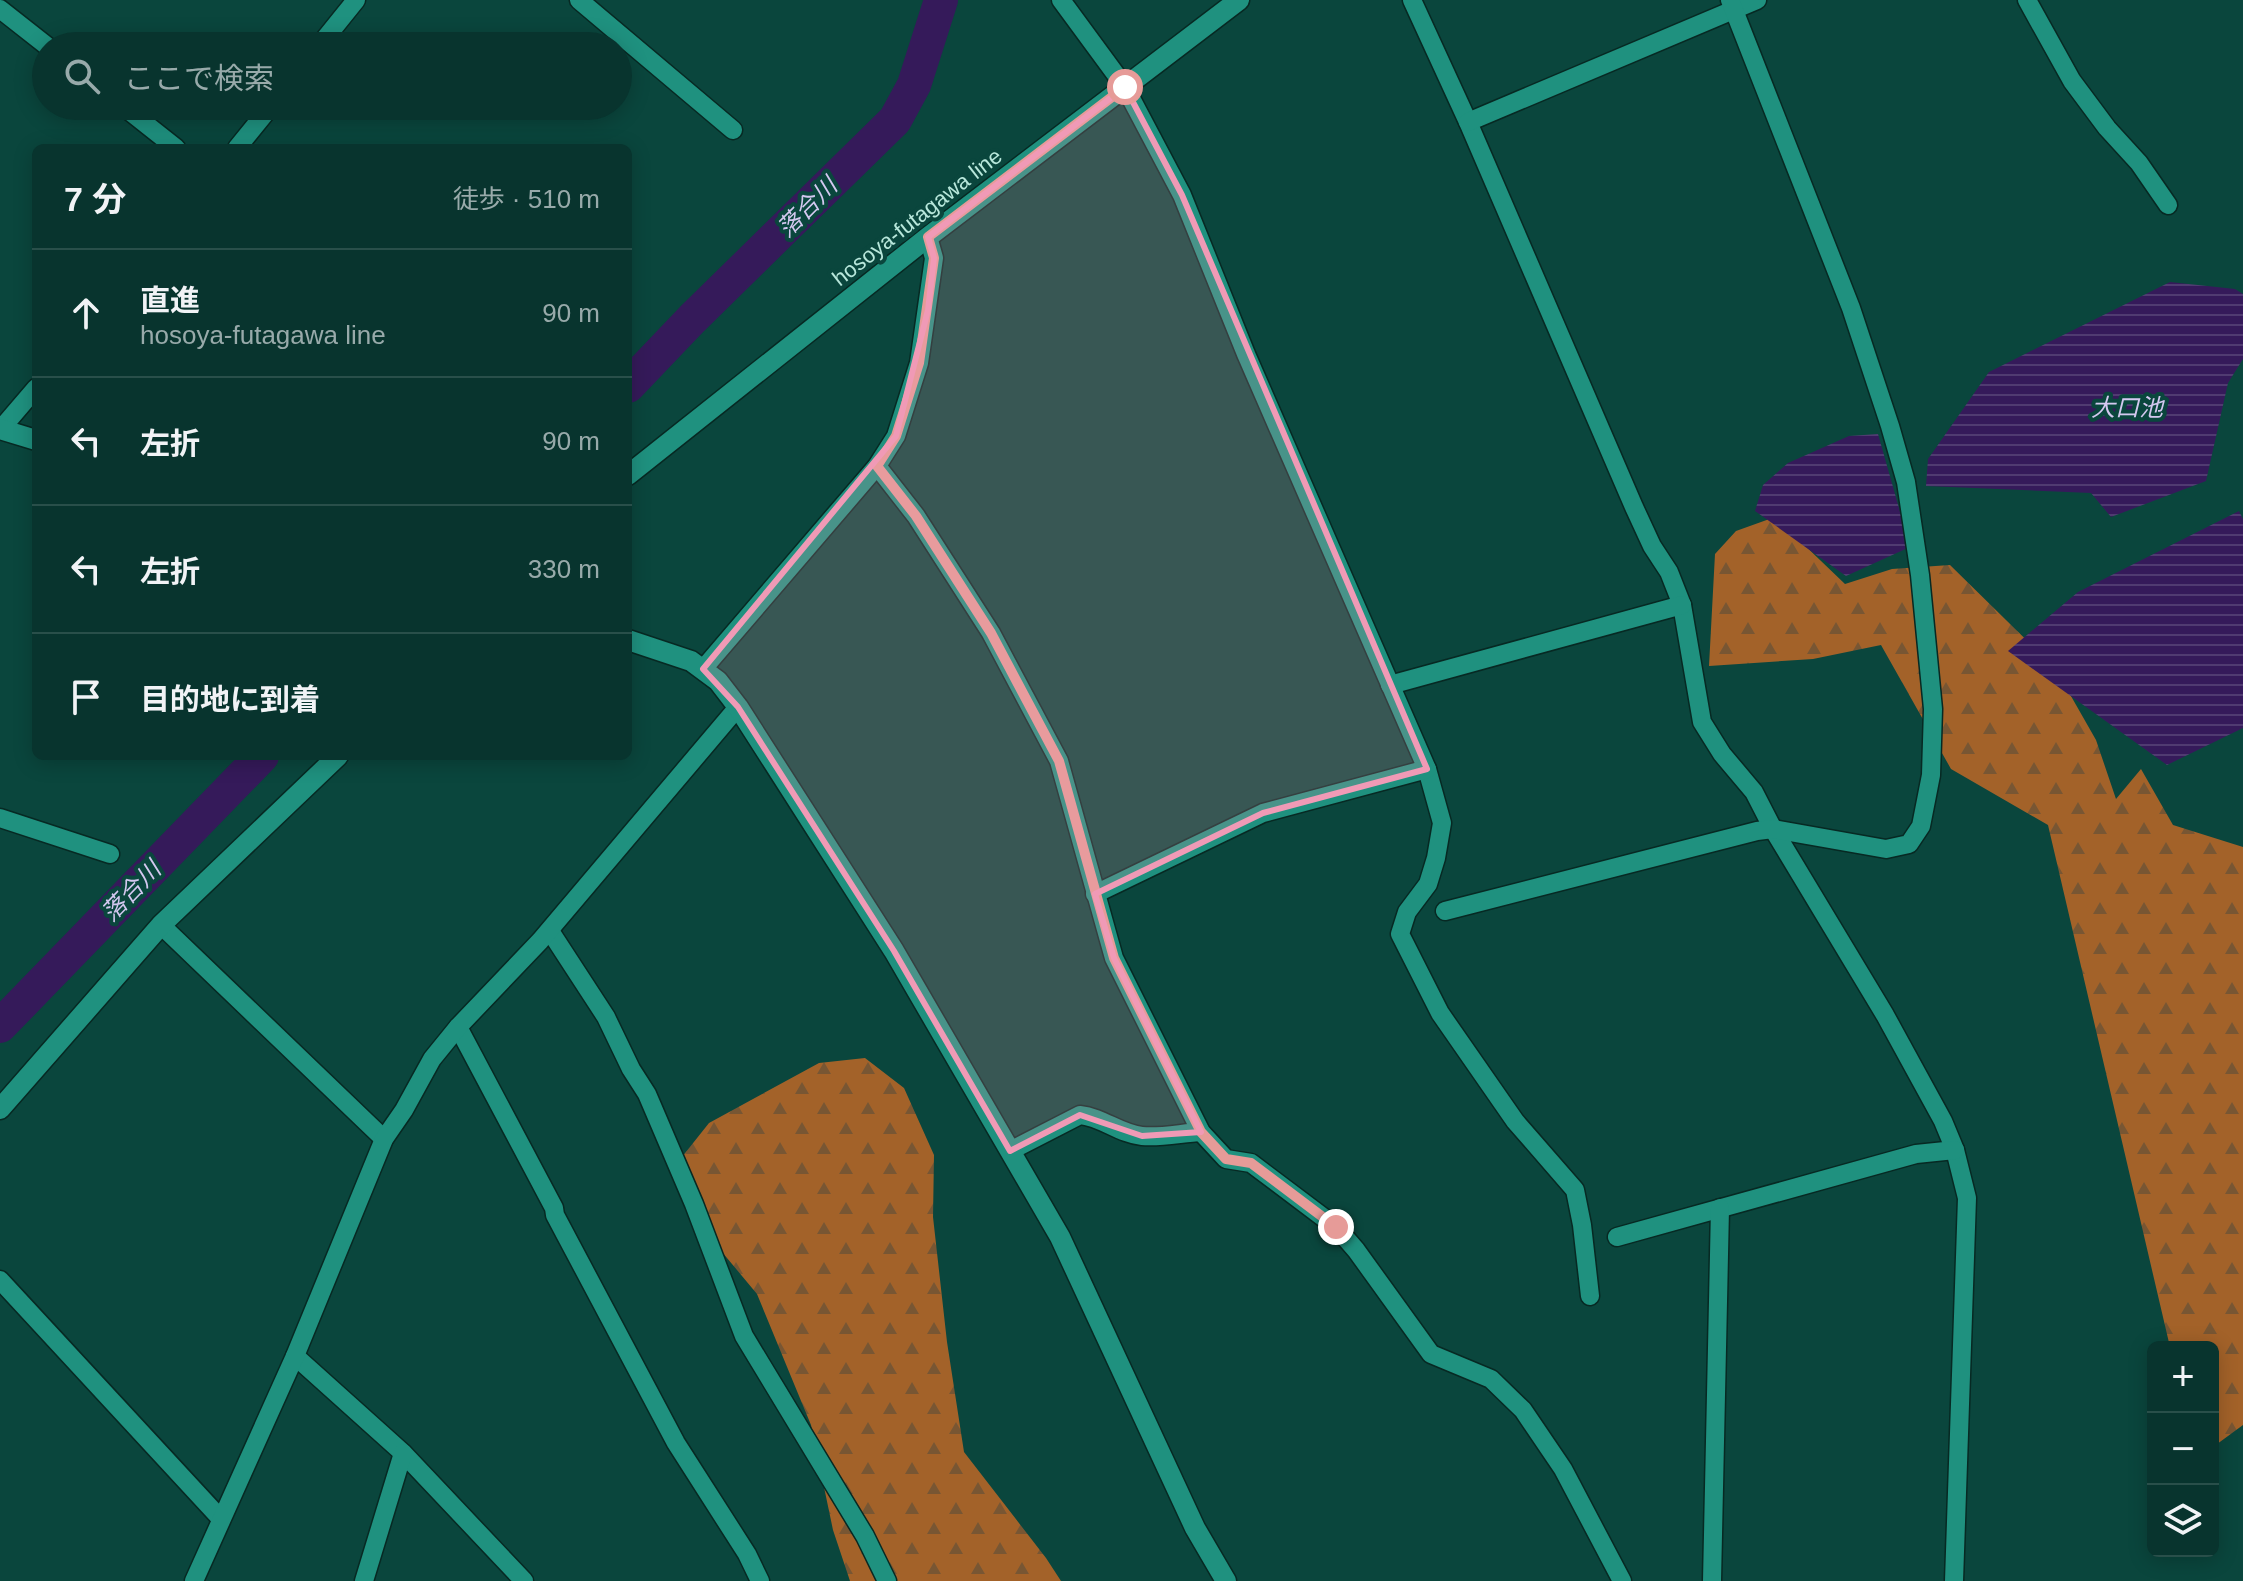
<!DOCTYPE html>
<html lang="ja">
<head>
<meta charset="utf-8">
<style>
	body { margin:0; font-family:Helvetica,"Noto Sans JP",sans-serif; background:#163f3a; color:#f1f3f6 }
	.controls { position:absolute; right:24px; bottom:24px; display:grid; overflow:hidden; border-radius:12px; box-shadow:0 4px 20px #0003 }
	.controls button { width:72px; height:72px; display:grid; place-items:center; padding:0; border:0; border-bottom:2px solid #294f4a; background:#08342e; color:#f1f3f6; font:40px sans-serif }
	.stop { position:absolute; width:24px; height:24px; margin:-18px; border:6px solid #e69b98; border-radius:50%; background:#fff }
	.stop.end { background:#e69b98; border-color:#fff; box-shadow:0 2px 8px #0008 }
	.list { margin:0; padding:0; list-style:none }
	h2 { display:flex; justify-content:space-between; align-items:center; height:104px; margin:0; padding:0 32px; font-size:34px }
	h2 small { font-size:26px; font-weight:400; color:#98aaaa }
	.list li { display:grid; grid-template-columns:52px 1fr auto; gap:24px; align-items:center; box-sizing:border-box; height:128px; padding:0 32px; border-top:2px solid #294f4a }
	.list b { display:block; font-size:30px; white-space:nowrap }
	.list p { margin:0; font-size:26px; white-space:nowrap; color:#98aaaa }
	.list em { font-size:26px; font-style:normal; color:#98aaaa }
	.icon { flex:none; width:44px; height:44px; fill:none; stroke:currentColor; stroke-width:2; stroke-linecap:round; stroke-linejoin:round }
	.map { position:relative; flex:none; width:2243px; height:1581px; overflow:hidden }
	.search { position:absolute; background:#08342e; box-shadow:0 4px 20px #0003; left:32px; top:32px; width:600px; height:88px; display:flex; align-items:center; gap:20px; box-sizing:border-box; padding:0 28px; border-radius:44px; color:#98aaaa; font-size:30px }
	.panel { position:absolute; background:#08342e; box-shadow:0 4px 20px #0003; left:32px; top:144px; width:600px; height:616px; border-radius:12px }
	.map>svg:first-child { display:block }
	.forest { fill:url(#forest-firs) }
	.water { fill:url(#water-rules) }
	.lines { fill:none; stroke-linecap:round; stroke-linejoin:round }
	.river { stroke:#351a5a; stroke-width:34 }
	.street-casing { stroke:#072923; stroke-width:21 }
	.secondary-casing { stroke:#072923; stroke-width:23 }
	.street { stroke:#1f917f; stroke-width:18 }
	.secondary { stroke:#1f917f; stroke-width:20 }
	.route { stroke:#e69b98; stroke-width:10 }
	.marked { fill:#f09ab6; fill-opacity:0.2; stroke:#f09ab6; stroke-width:6; stroke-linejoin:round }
	.labels { text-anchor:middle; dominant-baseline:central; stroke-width:8; stroke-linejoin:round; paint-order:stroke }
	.street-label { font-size:22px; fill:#b8e7db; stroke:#0a463d }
	.water-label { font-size:24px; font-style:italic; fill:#d4c8f0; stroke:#0a463d }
</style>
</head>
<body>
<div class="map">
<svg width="2243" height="1581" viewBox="0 0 2243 1581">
	<defs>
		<pattern id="forest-firs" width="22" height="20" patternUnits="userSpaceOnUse" patternTransform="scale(2)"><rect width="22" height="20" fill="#a36229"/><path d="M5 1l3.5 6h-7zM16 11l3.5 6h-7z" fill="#785633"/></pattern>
		<pattern id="water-rules" width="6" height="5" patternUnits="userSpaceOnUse" patternTransform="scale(2)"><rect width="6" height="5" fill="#351a5a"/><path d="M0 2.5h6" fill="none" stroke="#503b71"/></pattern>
	</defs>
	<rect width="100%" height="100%" fill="#0a463d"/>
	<g class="forest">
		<path d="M 1775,517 L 1845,584 L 1892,569 L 1950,565 L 2055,668 L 2096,740 L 2116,799 L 2141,769 L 2173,825 L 2243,847 L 2243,1425 L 2213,1447 L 2213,1347 L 2170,1347 L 2048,825 L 1951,769 L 1881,645 L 1813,659 L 1709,666 L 1715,554 L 1736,531 Z"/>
		<path d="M 865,1058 L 904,1088 L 934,1155 L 933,1217 L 947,1342 L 964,1452 L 1046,1558 L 1061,1581 L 850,1581 L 833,1530 L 811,1425 L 757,1294 L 702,1228 L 678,1162 L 709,1123 L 819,1063 Z"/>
	</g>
	<g class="water">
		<path d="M 2170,282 L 2235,289 L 2243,294 L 2243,359 L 2228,383 L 2206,481 L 2111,517 L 2091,493 L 1926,486 L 1928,459 L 1989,372 Z"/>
		<path d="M 1878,434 L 1910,547 L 1846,576 L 1755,511 L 1763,485 L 1788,463 L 1849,436 Z"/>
		<path d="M 2239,511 L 2243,519 L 2243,728 L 2167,765 L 2008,651 L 2078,592 Z"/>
	</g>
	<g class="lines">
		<g class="river">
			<path d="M 628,386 L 692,319 L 895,120 L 914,85 L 941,0"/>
			<path d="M 0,1026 L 262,756"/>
		</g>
		<g class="street-casing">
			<g id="street">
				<path d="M 579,0 L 733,130"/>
				<path d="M 1061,0 L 1125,87 L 1182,195 L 1246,354 L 1427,769 L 1442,823 L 1436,858 L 1428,884 L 1407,912 L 1400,934 L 1440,1013 L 1515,1121 L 1575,1190 L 1582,1225 L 1590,1296"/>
				<path d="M 1412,0 L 1468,122 L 1634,507 L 1652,546 L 1669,572 L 1682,605 L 1702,722 L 1722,754 L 1754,792 L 1773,829 L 1885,1015 L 1943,1121 L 1955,1150 L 1967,1198 L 1954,1581"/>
				<path d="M 2027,0 L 2072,81 L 2107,128 L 2139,163 L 2168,205"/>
				<path d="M 0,9 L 47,46"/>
				<path d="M 319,46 L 356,0"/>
				<path d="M 123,106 L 176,148"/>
				<path d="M 1468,122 L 1757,0"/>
				<path d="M 237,148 L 271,106"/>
				<path d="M 1,429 L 36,388"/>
				<path d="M 877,466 L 916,516 L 991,633 L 1059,761 L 1114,958 L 1201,1132 L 1226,1159 L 1251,1163 L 1336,1227 L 1356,1250 L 1431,1354 L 1491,1379 L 1523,1410 L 1563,1469 L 1622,1581"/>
				<path d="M 703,669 L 877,466 L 896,436 L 919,363 L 934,258 L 928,237"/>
				<path d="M 1390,685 L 1682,605"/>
				<path d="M 0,818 L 110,854"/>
				<path d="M 1095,894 L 1263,813 L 1427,769"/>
				<path d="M 1445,911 L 1757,831 L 1773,829 L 1886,849 L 1909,844 L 1921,826 L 1931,775 L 1933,709 L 1920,575 L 1906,482 L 1890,426 L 1851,308 L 1730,0"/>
				<path d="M 161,925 L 384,1139"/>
				<path d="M 550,931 L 606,1017 L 631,1069 L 647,1094 L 694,1204 L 744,1336 L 865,1536 L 887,1581"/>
				<path d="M 458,1027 L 554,1208 L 555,1215 L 676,1443 L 747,1554 L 760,1581"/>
				<path d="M 1010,1151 L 1080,1115 C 1102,1117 1120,1134 1142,1136 C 1160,1138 1182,1133 1201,1132"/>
				<path d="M 1617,1237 L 1916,1154 L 1955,1150"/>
				<path d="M 0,1280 L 221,1519"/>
				<path d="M 295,1356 L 403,1453 L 524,1581"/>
				<path d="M 194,1581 L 295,1356 L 384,1139 L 404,1110 L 432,1059 L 458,1027 L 540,941 L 738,707"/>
				<path d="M 364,1581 L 403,1453"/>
				<path d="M 1712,1581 L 1720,1208"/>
			</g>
		</g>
		<g class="secondary-casing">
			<g id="secondary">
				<path d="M 0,429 L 36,440"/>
				<path d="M 628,475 L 928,237 L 1239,0"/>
				<path d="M 628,640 L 691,661 L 718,681 L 738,707 L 894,951 L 1060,1237 L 1195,1528 L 1226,1581"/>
				<path d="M 0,1109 L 161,925 L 338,756"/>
			</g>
		</g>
		<use href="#street" class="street"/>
		<use href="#secondary" class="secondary"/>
	</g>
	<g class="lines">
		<path class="route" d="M 1125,87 L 928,237 L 934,258 L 919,363 L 896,436 L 877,466 L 916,516 L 991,633 L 1059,761 L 1114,958 L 1201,1132 L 1226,1159 L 1251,1163 L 1336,1227"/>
	</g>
	<path class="marked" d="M 1125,87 L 1182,195 L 1427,769 L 1263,813 L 1095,894 L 1114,958 L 1201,1132 L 1142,1136 L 1080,1115 L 1010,1151 L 894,951 L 738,707 L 703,669 L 896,436 L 928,310 L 934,258 L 928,237 Z"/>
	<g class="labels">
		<g class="street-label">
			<text transform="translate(917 217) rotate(-38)">hosoya-futagawa line</text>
		</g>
		<g class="water-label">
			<text transform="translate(807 207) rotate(-45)">落合川</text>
			<text x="2127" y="407">大口池</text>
			<text transform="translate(131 891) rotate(-46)">落合川</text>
		</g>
	</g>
</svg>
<div class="controls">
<button>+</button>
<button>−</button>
<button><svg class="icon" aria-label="layers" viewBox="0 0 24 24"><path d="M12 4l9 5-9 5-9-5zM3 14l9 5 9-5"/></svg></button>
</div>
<div class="stop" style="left:1125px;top:87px"></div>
<div class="stop end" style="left:1336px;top:1227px"></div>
<div class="search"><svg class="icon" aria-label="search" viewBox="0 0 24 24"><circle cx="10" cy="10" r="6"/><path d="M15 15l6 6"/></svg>ここで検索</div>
<section class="panel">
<h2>7 分<small>徒歩 · 510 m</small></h2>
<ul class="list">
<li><svg class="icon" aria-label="ahead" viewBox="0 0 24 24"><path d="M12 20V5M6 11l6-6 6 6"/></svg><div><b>直進</b><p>hosoya-futagawa line</p></div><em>90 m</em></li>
<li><svg class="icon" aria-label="left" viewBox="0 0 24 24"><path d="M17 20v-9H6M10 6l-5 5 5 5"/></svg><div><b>左折</b></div><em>90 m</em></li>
<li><svg class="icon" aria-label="left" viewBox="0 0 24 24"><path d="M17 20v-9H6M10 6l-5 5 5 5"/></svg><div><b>左折</b></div><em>330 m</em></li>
<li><svg class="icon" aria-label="arrive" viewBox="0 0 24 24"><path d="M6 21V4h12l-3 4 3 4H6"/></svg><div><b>目的地に到着</b></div></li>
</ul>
</section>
</div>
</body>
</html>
